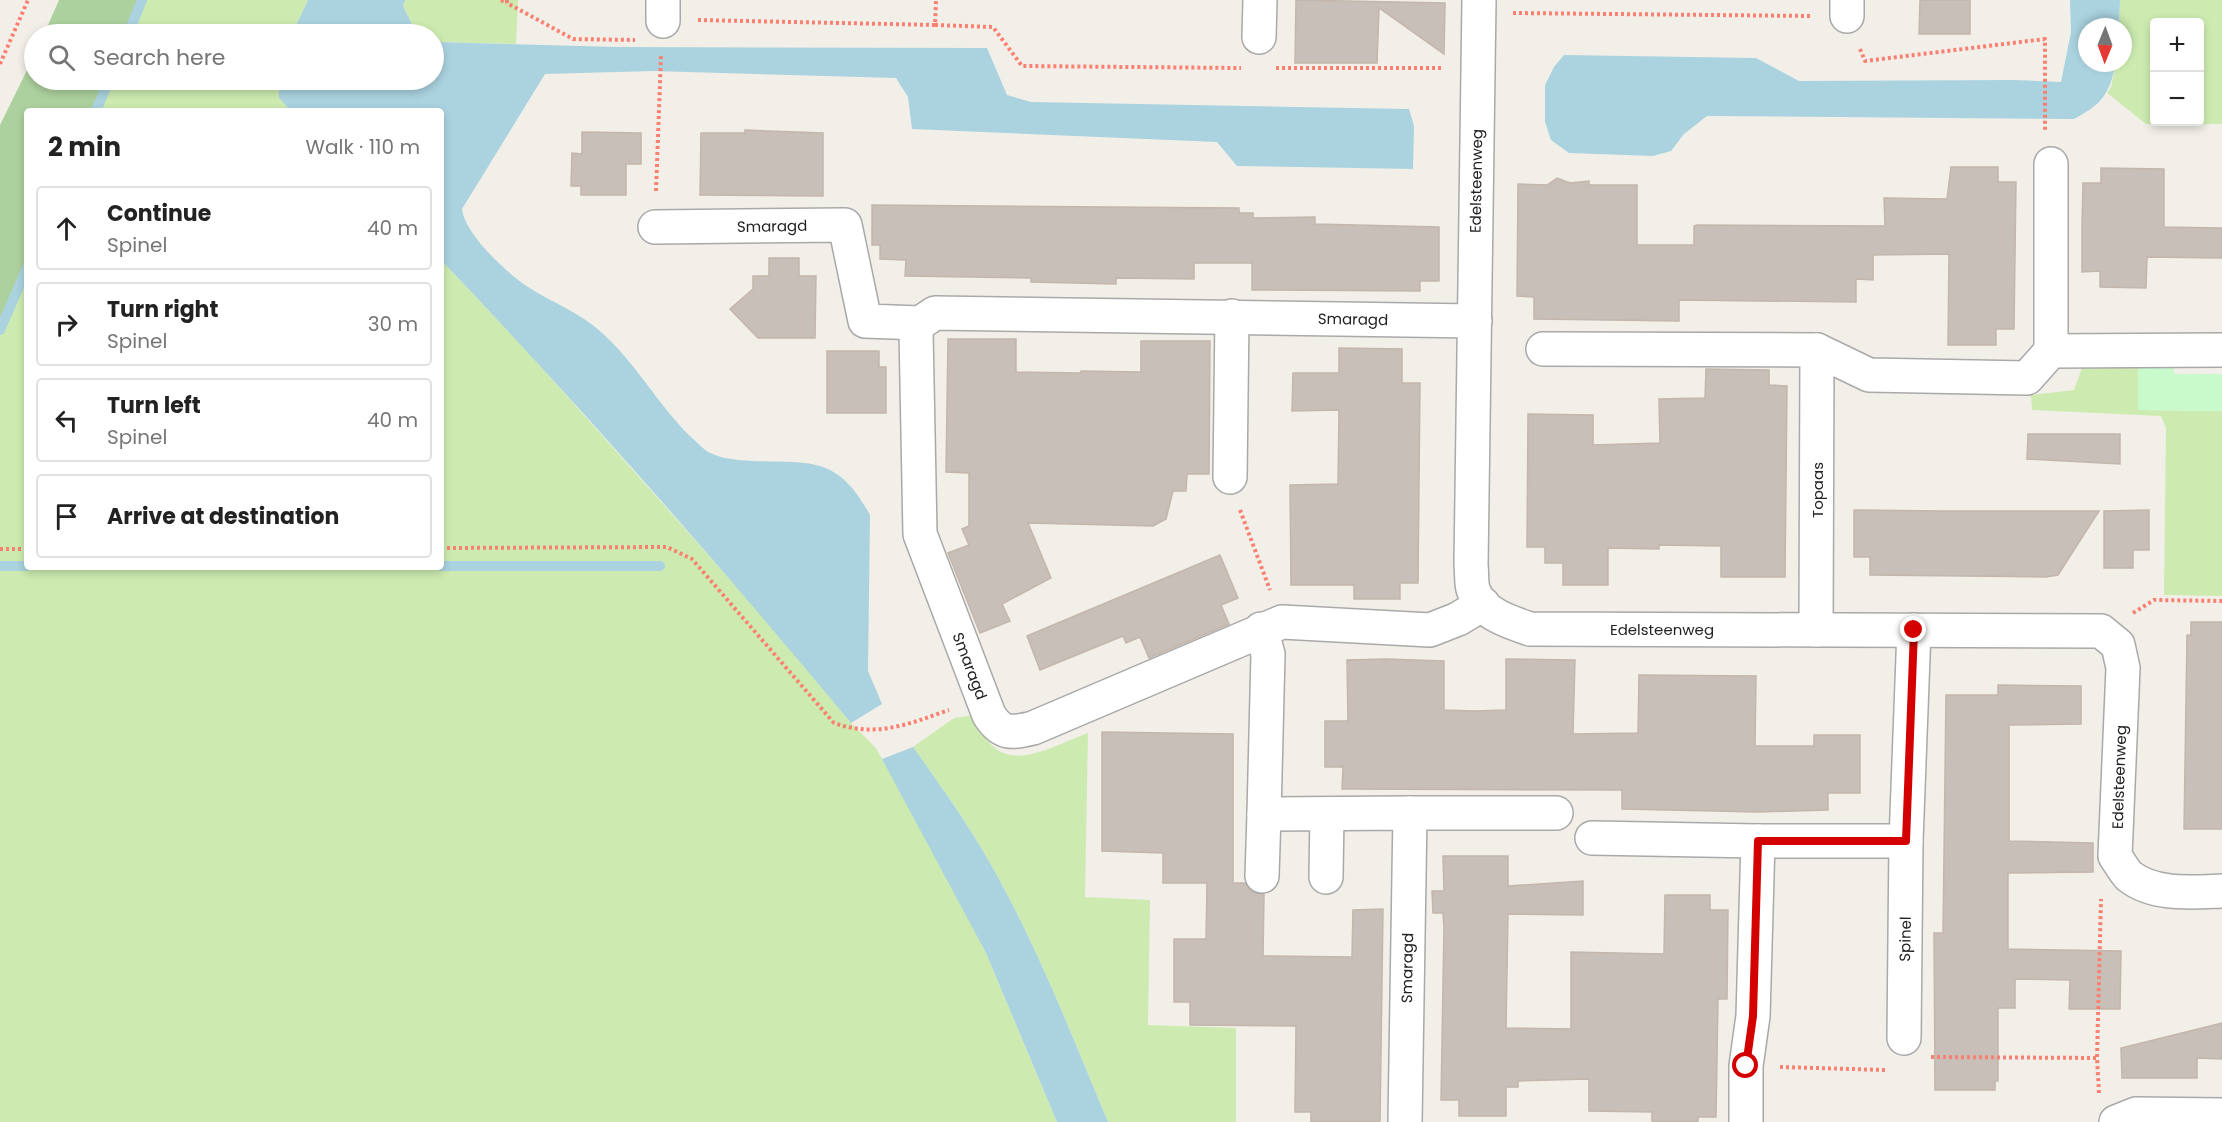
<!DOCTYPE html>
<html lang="en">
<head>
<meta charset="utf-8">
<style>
	body { margin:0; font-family:Poppins,sans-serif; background:#f6f6f6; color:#222 }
	.controls { position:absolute; right:18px; top:18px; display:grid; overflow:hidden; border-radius:6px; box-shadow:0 3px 9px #0003 }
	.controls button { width:54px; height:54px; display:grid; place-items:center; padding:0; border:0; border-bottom:2px solid #e0e0e0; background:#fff; color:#222; font:30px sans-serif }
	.compass { position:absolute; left:2078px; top:18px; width:54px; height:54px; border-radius:50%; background:#fff; box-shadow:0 3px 9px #0003; rotate:181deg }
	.stop { position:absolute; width:18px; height:18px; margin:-14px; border:4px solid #d40000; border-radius:50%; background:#fff }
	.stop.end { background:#d40000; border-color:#fff; box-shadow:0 2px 6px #0008 }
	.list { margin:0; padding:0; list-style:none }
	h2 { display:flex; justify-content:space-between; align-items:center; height:78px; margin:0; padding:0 24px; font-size:26px }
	h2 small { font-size:20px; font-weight:400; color:#767676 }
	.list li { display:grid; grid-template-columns:39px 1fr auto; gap:18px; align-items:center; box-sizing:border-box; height:84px; margin:0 12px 12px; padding:0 12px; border:2px solid #e0e0e0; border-radius:6px }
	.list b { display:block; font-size:22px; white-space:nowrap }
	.list p { margin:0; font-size:20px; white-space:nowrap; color:#767676 }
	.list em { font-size:20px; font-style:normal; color:#767676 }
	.icon { flex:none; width:33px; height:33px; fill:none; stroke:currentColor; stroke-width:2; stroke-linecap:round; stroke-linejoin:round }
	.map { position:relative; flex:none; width:2222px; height:1122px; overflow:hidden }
	.search { position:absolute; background:#fff; box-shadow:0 3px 9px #0003; left:24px; top:24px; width:420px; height:66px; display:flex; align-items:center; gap:15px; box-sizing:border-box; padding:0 21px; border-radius:33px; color:#767676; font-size:22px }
	.panel { position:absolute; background:#fff; box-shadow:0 3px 9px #0003; left:24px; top:108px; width:420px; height:462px; border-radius:6px }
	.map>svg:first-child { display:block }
	.grass { fill:#cdebb0; fill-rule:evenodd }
	.forest { fill:#add19e }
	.park { fill:#c8facc }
	.water { fill:#aad3df }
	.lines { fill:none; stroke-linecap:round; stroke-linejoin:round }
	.stream { stroke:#aad3df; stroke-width:10 }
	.building { fill:#c7bfb8; stroke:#c4b6ab; stroke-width:1.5 }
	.street-casing { stroke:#a9a9a9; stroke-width:36 }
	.path { stroke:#fa8072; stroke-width:4; stroke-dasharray:3 3; stroke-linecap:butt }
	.street { stroke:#fff; stroke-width:33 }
	.route { stroke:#d40000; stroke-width:8 }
	.labels { text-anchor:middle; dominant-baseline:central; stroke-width:4.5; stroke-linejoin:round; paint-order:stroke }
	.street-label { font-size:15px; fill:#222; stroke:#fff }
</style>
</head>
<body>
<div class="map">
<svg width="2222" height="1122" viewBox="0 0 2222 1122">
	<rect width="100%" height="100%" fill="#f2efe9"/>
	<g class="grass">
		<path d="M 142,0 L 308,0 L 292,34 L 127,34 Z"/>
		<path d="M 405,0 L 518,0 L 516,44 L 434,42 L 434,34 L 417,34 L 403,6 Z"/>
		<path d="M 2120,0 L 2222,0 L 2222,124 L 2146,124 L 2107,93 L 2111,87 L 2116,63 L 2123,63 L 2123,27 L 2119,27 ZM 2154,22 L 2200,22 L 2200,122 L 2154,122 Z"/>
		<path d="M 107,80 L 278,80 L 279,98 L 291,111 L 94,111 Z"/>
		<path d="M 441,260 L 526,350 L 759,612 L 851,723 L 876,748 L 907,803 L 986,953 L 1057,1122 L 0,1122 L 0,334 L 27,270 L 27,567 L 441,567 Z"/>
		<path d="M 2083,365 L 2138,365 L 2138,410 L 2222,411 L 2222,596 L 2164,595 L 2166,428 L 2161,416 L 2032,410 L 2031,395 L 2074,390 Z"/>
		<path d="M 974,715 C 998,781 1040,751 1088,733 L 1085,897 L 1150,900 L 1148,1025 L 1236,1028 L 1236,1122 L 1108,1122 C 1074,1041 1042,958 1000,881 C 975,834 944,790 913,747 L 954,718 Z"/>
	</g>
	<g class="forest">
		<path d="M 59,0 L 142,0 L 127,34 L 44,34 Z"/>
		<path d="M 34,56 L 34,80 L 107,80 L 94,111 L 27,111 L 27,270 L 0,334 L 0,125 Z"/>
	</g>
	<path class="park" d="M 2138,365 L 2174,365 L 2174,374 L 2222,374 L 2222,411 L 2138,410 Z"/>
	<g class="water">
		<path d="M 308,0 L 405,0 L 403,6 L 417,34 L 292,34 Z"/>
		<path d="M 2070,0 L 2120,0 L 2119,27 L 2087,27 L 2087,63 L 2116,63 C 2109,95 2102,104 2074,119 L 1707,116 L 1684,134 L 1671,151 L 1653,156 L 1569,153 L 1551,140 L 1545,122 L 1545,85 L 1554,67 L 1564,55 L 1756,58 L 1799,81 L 2014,80 L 2061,82 L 2071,32 Z"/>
		<path d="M 434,42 L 616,47 L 987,48 L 1007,95 L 1031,102 L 1409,109 L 1414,126 L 1413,169 L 1237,166 L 1217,142 L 912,129 L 908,97 L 896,78 L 653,71 L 545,74 L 462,209 C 465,234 504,270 525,285 C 550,302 580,312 602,333 C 636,363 658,405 691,437 C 696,441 702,448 708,452 C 722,459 737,460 752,461 C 812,463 838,456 870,515 L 868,671 L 882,704 L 851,723 C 719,564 583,409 441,260 L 441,111 L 291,111 L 279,98 L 278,80 L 434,80 Z"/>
		<path d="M 913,747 C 944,790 975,834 1000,881 C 1042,958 1074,1041 1108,1122 L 1057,1122 L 986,953 L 882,759 Z"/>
	</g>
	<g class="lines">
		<g class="stream">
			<path d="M 128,34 L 142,0"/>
			<path d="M 96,111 L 109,80"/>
			<path d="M 0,330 L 27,268"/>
			<path d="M 0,566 L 27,566"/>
			<path d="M 441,566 L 660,566"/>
		</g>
	</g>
	<g class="building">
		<path d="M 1296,0 L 1445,3 L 1444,54 L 1379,8 L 1377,63 L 1295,63 Z"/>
		<path d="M 1920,0 L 1970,0 L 1970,34 L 1919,34 Z"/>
		<path d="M 745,130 L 823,133 L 823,196 L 700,195 L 701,133 L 745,133 Z"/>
		<path d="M 582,132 L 641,133 L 641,164 L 626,164 L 626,195 L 581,195 L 581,186 L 571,186 L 572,153 L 582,154 Z"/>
		<path d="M 1951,167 L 1998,167 L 1998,182 L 2016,182 L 2014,329 L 1996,329 L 1996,345 L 1948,345 L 1949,254 L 1873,255 L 1873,280 L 1856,279 L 1856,302 L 1679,300 L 1679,321 L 1534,319 L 1534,297 L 1517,296 L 1518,184 L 1547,185 L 1557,178 L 1570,183 L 1589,181 L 1589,185 L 1637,185 L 1637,245 L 1694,245 L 1694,226 L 1697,225 L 1885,226 L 1884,198 L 1947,199 Z"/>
		<path d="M 2101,168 L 2164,169 L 2164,227 L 2222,228 L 2222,258 L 2147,257 L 2146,288 L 2100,287 L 2100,271 L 2082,272 L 2082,226 L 2083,183 L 2101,183 Z"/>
		<path d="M 872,205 L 1239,208 L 1239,213 L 1253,213 L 1253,218 L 1315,217 L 1315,224 L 1439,227 L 1439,281 L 1420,281 L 1420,291 L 1252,290 L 1252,263 L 1194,263 L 1194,279 L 1116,278 L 1116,284 L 1031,282 L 1031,278 L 905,276 L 906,260 L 880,259 L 880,245 L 872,245 Z"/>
		<path d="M 769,258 L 799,258 L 799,276 L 816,276 L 815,338 L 758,338 L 730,309 L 753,289 L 753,276 L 769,276 Z"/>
		<path d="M 948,339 L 1016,339 L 1016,372 L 1081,373 L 1081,371 L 1141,372 L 1141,341 L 1210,341 L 1209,474 L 1187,474 L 1186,491 L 1173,491 L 1166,519 L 1153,526 L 1028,523 L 1051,578 L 1002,604 L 1010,621 L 980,633 L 948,553 L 969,545 L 962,529 L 969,526 L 969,473 L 946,472 Z"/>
		<path d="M 1339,348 L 1402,349 L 1402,383 L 1420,383 L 1418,583 L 1400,583 L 1400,599 L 1354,599 L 1354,585 L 1291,585 L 1290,485 L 1338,484 L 1339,410 L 1292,411 L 1293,373 L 1339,373 Z"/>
		<path d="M 827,351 L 879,351 L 879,367 L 886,367 L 886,413 L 827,413 Z"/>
		<path d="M 1706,369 L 1769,370 L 1769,385 L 1787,386 L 1785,577 L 1721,577 L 1721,546 L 1659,545 L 1659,549 L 1608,548 L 1608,585 L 1563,585 L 1563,563 L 1545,563 L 1545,547 L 1527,547 L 1528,414 L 1593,415 L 1593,445 L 1660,443 L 1659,399 L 1705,398 Z"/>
		<path d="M 2028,434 L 2120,434 L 2120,464 L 2027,459 Z"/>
		<path d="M 1854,510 L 1943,511 L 2099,511 L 2058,575 L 2046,577 L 1870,575 L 1870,557 L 1854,557 Z"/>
		<path d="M 2149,510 L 2149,550 L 2133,550 L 2133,568 L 2104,568 L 2104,511 Z"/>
		<path d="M 1220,555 L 1238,598 L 1221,605 L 1229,624 L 1149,658 L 1140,637 L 1126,643 L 1123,636 L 1040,670 L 1027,636 Z"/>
		<path d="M 2191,622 L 2222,622 L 2222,829 L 2184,829 L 2187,635 L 2191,635 Z"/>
		<path d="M 1386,659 L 1444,661 L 1444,710 L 1474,711 L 1506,710 L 1506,659 L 1575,660 L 1573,734 L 1638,733 L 1639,675 L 1756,676 L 1755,746 L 1814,746 L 1814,735 L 1860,735 L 1860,793 L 1828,793 L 1828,810 L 1758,812 L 1622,809 L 1622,790 L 1342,789 L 1343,767 L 1325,767 L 1325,721 L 1348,721 L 1347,660 Z"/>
		<path d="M 1998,685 L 2081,686 L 2081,724 L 2009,725 L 2009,841 L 2093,843 L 2093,872 L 2008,873 L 2008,949 L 2121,951 L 2120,1009 L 2069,1009 L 2070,980 L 2015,979 L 2015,1008 L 1998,1008 L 1998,1081 L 1995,1081 L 1995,1090 L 1935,1090 L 1934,933 L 1943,933 L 1946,695 L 1998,695 Z"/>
		<path d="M 1102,732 L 1233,734 L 1233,883 L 1245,883 L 1253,892 L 1264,894 L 1263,956 L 1352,957 L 1353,910 L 1383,909 L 1380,1122 L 1311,1122 L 1311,1112 L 1295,1112 L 1296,1026 L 1190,1025 L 1190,1002 L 1174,1002 L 1174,939 L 1206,939 L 1207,883 L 1163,883 L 1163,853 L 1102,851 Z"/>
		<path d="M 1443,856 L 1508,856 L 1508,886 L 1583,881 L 1583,915 L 1508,914 L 1506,1028 L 1571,1029 L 1571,952 L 1664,954 L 1665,895 L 1710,895 L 1710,910 L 1728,910 L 1727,999 L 1718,999 L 1716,1117 L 1698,1117 L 1698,1122 L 1652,1122 L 1652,1112 L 1589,1111 L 1589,1079 L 1518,1081 L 1518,1087 L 1506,1087 L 1506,1116 L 1459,1116 L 1459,1100 L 1441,1100 L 1444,928 L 1443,913 L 1433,913 L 1432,891 L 1444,891 Z"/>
		<path d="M 2222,1023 L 2222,1059 L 2197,1058 L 2197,1078 L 2122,1078 L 2121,1048 Z"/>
	</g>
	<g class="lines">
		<g class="street-casing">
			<g id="street">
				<path d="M 663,0 L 663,21"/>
				<path d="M 1479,0 L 1471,565 C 1472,572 1471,582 1473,589 C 1480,613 1509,622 1530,629 L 2101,631 L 2118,645 L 2123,668 L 2115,856 C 2120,863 2124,871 2129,876 C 2154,896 2192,892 2222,891"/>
				<path d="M 1847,16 L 1847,0"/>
				<path d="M 1259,37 L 1260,0"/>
				<path d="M 2051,164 L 2051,351"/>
				<path d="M 655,227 L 845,225 L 865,321 L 920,323"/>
				<path d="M 1475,321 L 935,313 L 920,323 L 916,331 L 920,534 L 989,715 C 1002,735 1011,733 1033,728 L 1282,622 L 1430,630 L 1458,619 L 1483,604"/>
				<path d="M 1543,349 L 1817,350"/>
				<path d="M 1230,477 L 1232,316"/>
				<path d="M 1261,629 L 1268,654 L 1264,814 L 1410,813 L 1405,1122"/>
				<path d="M 1816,630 L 1817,350 L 1869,375 L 2027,378 L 2051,351 L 2222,350"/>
				<path d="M 1410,813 L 1556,813"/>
				<path d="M 1592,838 L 1758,841"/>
				<path d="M 1262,876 L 1264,814"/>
				<path d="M 1326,877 L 1327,814"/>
				<path d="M 1904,1038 L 1906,841 L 1914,630"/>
				<path d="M 1746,1122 L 1746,1066 L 1753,1016 L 1758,841 L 1906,841"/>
				<path d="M 2116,1122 L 2136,1114 L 2222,1115"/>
			</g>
		</g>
		<g class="path">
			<path d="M 501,0 L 507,3"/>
			<path d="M 507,0 L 507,3 L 573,39 L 635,40"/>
			<path d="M 1513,13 L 1811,16"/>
			<path d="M 698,20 L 935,25 L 936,0"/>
			<path d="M 935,25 L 993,27 L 1022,66 L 1241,68"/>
			<path d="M 1860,49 L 1865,61 L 2045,39 L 2045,130"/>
			<path d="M 0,64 L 28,0"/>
			<path d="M 1276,68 L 1443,68"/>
			<path d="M 656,191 L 661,55"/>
			<path d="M 1240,510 L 1270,590"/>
			<path d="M 441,548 L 667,547 L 692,559 L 834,723 C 876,738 909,724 949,710"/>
			<path d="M 0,549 L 27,549"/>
			<path d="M 2133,613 L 2154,600 L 2222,601"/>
			<path d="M 1931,1057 L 2097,1058"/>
			<path d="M 1780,1067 L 1886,1070"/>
			<path d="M 2099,1093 L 2097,1058 L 2101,899"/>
		</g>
		<use href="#street" class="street"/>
	</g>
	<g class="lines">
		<path class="route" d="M 1746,1066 L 1753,1016 L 1758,841 L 1906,841 L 1914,630"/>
	</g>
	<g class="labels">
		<g class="street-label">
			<text transform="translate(1476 181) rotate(-89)">Edelsteenweg</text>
			<text transform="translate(772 226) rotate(-1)">Smaragd</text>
			<text transform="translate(1353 319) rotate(1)">Smaragd</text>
			<text transform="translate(1817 490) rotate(-90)">Topaas</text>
			<text x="1662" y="629">Edelsteenweg</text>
			<text transform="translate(970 666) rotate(69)">Smaragd</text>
			<text transform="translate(2119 777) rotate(-88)">Edelsteenweg</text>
			<text transform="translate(1905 939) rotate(-89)">Spinel</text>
			<text transform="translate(1407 968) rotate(-89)">Smaragd</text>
		</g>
	</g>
</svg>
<div class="controls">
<button>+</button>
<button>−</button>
</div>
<svg class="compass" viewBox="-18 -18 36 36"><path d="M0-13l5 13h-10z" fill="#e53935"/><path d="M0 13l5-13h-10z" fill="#767676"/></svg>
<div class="stop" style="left:1746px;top:1066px"></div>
<div class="stop end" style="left:1914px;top:630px"></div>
<div class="search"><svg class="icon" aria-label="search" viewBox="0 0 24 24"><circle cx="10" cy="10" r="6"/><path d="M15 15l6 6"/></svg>Search here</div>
<section class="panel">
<h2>2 min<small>Walk · 110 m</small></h2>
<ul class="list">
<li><svg class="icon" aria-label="ahead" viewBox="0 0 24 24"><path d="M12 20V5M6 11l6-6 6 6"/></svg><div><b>Continue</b><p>Spinel</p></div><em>40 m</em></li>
<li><svg class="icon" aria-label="right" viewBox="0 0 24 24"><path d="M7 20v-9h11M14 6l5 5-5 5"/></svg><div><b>Turn right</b><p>Spinel</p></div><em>30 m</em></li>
<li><svg class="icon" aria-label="left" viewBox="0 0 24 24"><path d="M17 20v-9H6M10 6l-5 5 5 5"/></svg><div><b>Turn left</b><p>Spinel</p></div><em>40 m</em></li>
<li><svg class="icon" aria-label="arrive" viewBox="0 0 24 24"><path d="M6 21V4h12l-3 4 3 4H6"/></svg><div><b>Arrive at destination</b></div></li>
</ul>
</section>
</div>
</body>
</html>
